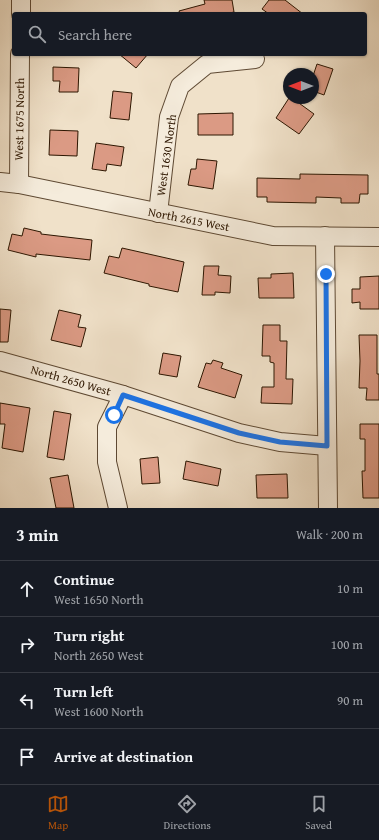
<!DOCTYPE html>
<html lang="en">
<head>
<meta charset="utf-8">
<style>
	body { margin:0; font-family:"Gentium Book Plus",serif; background:#242831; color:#f1f3f6 }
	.compass { position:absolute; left:283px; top:68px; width:36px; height:36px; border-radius:50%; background:#171b24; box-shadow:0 1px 3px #0004; rotate:270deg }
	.stop { position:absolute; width:12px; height:12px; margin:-9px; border:3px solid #1a73e8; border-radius:50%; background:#fff }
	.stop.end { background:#1a73e8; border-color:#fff; box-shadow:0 1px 4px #0008 }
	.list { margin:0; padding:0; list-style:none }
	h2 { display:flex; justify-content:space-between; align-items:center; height:52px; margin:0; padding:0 16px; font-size:17px }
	h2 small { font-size:13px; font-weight:400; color:#9ea1a6 }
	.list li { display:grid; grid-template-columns:26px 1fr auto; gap:12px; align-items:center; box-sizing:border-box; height:56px; padding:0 16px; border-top:1px solid #363941 }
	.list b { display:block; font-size:15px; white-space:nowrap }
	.list p { margin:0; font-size:13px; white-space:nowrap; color:#9ea1a6 }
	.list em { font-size:13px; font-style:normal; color:#9ea1a6 }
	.icon { flex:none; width:22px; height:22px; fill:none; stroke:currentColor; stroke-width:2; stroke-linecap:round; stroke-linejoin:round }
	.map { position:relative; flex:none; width:379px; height:508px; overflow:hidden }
	.search { position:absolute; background:#171b24; box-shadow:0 1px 3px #0004; left:12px; right:12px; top:12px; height:44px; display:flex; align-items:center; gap:10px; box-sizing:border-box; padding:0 14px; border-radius:4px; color:#9ea1a6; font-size:15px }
	.sheet { height:276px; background:#171b24 }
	nav { display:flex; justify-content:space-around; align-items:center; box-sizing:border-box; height:56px; border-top:1px solid #363941; background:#171b24; font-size:11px; color:#9ea1a6 }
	nav a { display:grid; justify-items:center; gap:2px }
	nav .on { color:#b45309 }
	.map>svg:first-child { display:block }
	.building { fill:#db9a84; stroke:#2d1601 }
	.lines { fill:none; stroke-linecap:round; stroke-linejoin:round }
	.minor-casing { stroke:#5e4933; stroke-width:20 }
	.minor { stroke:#f5ecdc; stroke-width:18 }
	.route { stroke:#1a73e8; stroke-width:5 }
	.labels { text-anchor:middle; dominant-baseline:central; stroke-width:4; stroke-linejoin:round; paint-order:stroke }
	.street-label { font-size:12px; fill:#2d1601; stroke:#f5ecdc }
</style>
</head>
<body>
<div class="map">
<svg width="379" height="508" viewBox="0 0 379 508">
	<rect width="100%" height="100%" fill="#f0e1c9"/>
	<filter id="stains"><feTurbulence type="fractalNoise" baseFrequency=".005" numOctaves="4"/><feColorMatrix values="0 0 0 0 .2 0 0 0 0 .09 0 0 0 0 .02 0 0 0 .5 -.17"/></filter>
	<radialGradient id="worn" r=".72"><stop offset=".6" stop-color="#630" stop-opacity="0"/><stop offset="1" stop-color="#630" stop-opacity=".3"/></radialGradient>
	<g class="building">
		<path d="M 204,0 L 232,0 L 234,12 L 225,14 L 180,14 L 179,11 L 205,4 Z"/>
		<path d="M 269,0 L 285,0 L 303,14 L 269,14 L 262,9 Z"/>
		<path d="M 119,54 L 148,54 L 136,68 Z"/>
		<path d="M 317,64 L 333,69 L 324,95 L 313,91 L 313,76 Z"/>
		<path d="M 53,67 L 79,68 L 78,92 L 59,92 L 60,81 L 53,81 Z"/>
		<path d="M 113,91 L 132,93 L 129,120 L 110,118 Z"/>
		<path d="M 289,98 L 292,98 L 314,114 L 299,134 L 276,118 Z"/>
		<path d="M 233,113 L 233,135 L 198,135 L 198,114 Z"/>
		<path d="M 50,130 L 78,131 L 77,156 L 49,155 Z"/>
		<path d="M 96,143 L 124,147 L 121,166 L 107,164 L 106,171 L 92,169 Z"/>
		<path d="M 197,159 L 217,161 L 213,189 L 188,185 L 191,169 L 196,169 Z"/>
		<path d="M 300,174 L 368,175 L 368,194 L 360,194 L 359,203 L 341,203 L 341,198 L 316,197 L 316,203 L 267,202 L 267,197 L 257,197 L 257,178 L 300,179 Z"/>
		<path d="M 24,228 L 41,232 L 41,234 L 92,240 L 90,260 L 36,254 L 36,257 L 8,250 L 12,234 L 22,236 Z"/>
		<path d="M 122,248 L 184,262 L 178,292 L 149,286 L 149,284 L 104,273 L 109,256 L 119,258 Z"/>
		<path d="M 204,266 L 219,266 L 218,275 L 231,276 L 230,293 L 215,292 L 215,295 L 202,295 Z"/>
		<path d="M 293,273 L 294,298 L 259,298 L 258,278 L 271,278 L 271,274 Z"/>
		<path d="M 379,276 L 379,309 L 360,309 L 360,302 L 352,303 L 352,289 L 360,289 L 360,277 Z"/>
		<path d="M 0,309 L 11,310 L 8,342 L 0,342 Z"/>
		<path d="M 59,310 L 81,315 L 78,327 L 86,328 L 81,347 L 51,340 Z"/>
		<path d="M 263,325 L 280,325 L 280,341 L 287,341 L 286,379 L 293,379 L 292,404 L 261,403 L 262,387 L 274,387 L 274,363 L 270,362 L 270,356 L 262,356 Z"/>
		<path d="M 359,335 L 377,335 L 377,374 L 379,374 L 379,400 L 366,400 L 367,388 L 359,388 L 360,361 Z"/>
		<path d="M 163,353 L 181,356 L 177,377 L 159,374 Z"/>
		<path d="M 213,360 L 223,363 L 221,368 L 242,375 L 235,398 L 198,387 L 206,363 L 211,364 Z"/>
		<path d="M 0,403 L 30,408 L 23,452 L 2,448 L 5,424 L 0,424 Z"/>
		<path d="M 54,411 L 71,414 L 64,460 L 47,457 Z"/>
		<path d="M 360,424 L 379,424 L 379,498 L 363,498 L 362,471 L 365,471 L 365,439 L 360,439 Z"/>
		<path d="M 158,457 L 160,483 L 142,484 L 140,459 Z"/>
		<path d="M 186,461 L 221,469 L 218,486 L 183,479 Z"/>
		<path d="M 287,474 L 288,498 L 257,498 L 256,475 Z"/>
		<path d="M 68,475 L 74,508 L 56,508 L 50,478 Z"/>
	</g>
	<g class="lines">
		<g class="minor-casing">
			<g id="minor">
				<path d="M 21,14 L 21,0"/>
				<path d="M 0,182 L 19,184 L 273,236 L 379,237"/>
				<path d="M 19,184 L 20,54"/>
				<path d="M 158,213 L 169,117 L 180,86 L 207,64 L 255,59"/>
				<path d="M 325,236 L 328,508"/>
				<path d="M 0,361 L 123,395 L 239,433 L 280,442 L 327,446"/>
				<path d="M 118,508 L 107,462 L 107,427 L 123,395"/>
			</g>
		</g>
		<use href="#minor" class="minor"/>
	</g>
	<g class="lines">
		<path class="route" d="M 114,415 L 123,395 L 239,433 L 280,442 L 327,446 L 326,274"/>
	</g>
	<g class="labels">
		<g class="street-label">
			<text transform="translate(19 119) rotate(-89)">West 1675 North</text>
			<text transform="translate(166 155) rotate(-82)">West 1630 North</text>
			<text transform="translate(189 219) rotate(11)">North 2615 West</text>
			<text transform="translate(71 380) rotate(16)">North 2650 West</text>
		</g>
	</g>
	<rect width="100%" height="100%" filter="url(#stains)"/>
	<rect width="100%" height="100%" fill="url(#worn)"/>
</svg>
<svg class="compass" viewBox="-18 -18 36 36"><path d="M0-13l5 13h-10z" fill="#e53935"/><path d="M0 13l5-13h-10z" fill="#9ea1a6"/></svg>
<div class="stop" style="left:114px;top:415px"></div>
<div class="stop end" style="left:326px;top:274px"></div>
<div class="search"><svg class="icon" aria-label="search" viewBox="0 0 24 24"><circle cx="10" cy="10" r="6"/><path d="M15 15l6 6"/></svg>Search here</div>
</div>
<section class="sheet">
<h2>3 min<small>Walk · 200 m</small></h2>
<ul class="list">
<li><svg class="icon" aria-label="ahead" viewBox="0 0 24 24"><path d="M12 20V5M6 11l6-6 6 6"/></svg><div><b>Continue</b><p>West 1650 North</p></div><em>10 m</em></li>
<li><svg class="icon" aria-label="right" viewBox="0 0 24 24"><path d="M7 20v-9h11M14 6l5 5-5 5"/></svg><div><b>Turn right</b><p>North 2650 West</p></div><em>100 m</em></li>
<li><svg class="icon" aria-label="left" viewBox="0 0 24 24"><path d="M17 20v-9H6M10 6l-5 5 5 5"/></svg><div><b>Turn left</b><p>West 1600 North</p></div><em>90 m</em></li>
<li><svg class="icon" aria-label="arrive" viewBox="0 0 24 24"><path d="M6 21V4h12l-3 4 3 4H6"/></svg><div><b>Arrive at destination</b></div></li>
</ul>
</section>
<nav>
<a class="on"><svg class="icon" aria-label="map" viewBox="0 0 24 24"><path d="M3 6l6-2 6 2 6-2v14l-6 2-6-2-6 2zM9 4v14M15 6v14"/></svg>Map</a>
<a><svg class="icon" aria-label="directions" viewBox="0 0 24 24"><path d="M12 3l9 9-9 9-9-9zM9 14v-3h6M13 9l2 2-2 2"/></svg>Directions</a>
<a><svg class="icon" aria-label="saved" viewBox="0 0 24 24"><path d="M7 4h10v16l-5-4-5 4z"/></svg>Saved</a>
</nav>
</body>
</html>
